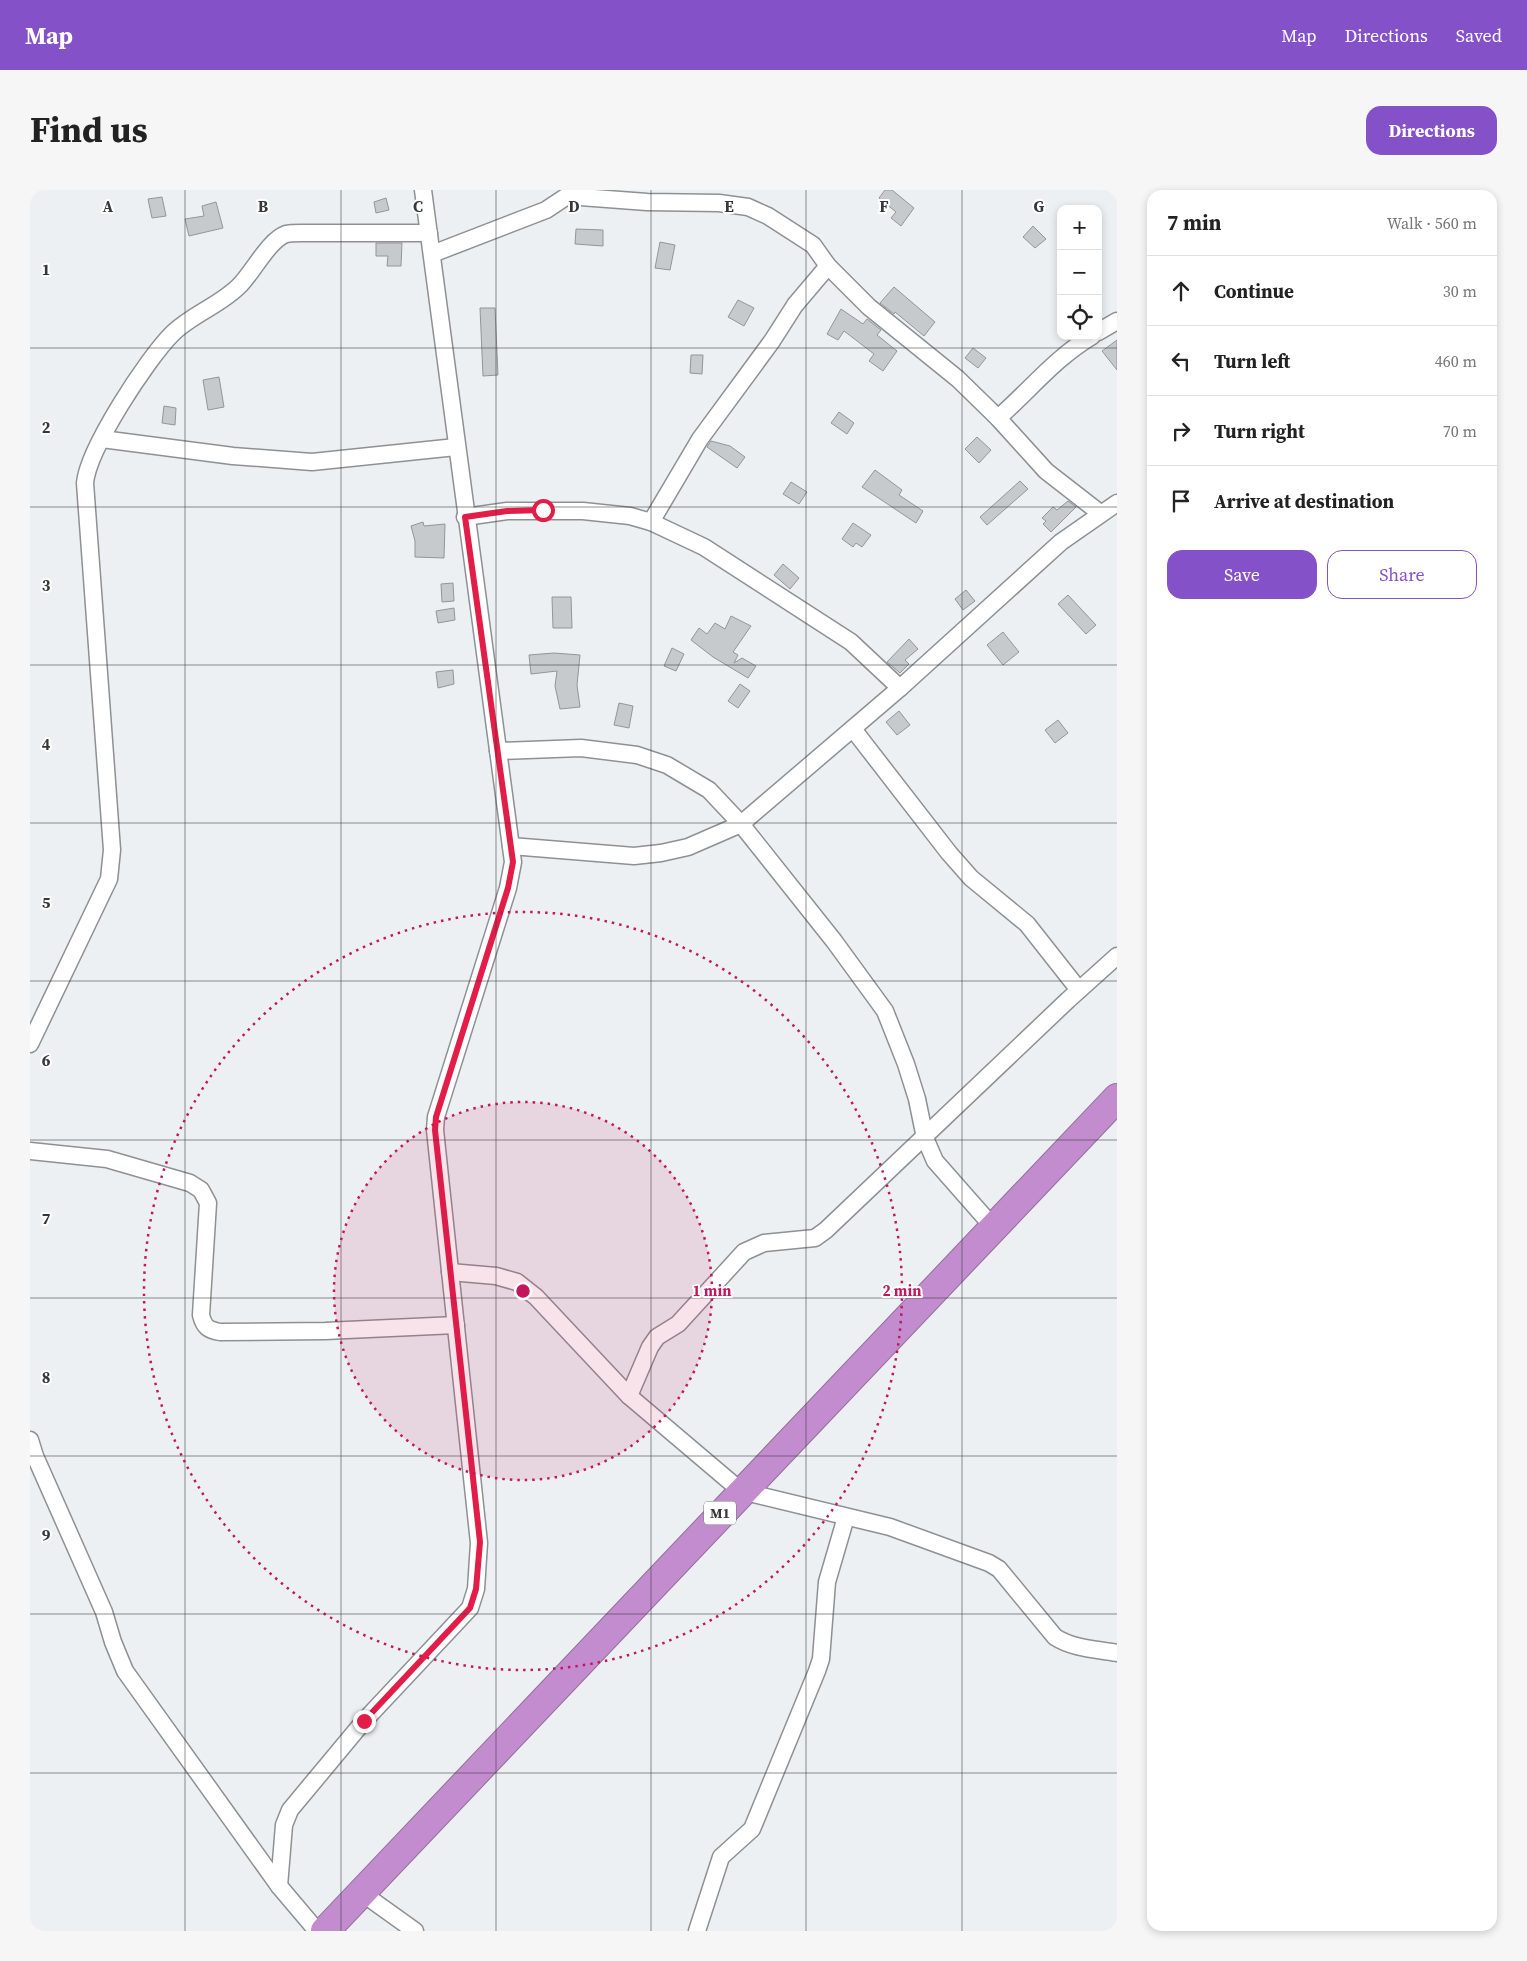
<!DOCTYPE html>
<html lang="en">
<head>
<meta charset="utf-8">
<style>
	body { margin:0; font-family:"Source Serif 4",serif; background:#f6f6f6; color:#222 }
	.controls { position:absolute; right:15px; top:15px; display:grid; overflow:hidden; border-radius:10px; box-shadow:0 2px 8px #0003 }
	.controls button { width:45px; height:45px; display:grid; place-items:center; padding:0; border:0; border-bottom:1px solid #e0e0e0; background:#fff; color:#222; font:25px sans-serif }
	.stop { position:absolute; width:15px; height:15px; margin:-11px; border:4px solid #e11d48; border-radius:50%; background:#fff }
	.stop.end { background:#e11d48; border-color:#fff; box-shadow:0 1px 5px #0008 }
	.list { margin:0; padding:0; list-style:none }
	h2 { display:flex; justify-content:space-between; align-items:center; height:65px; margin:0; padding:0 20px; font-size:21px }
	h2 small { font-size:16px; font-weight:400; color:#767676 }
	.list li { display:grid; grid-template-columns:32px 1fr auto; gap:15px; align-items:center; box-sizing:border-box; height:70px; padding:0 20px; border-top:1px solid #e0e0e0 }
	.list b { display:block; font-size:19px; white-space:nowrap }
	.list em { font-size:16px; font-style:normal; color:#767676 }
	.actions { display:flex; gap:10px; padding:15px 20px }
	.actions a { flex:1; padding:11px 0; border:1px solid #8551c9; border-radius:15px; text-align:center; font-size:18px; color:#8551c9 }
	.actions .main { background:#8551c9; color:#fff }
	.icon { flex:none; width:28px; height:28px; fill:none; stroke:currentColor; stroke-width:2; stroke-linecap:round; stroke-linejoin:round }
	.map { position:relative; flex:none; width:1087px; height:1741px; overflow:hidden; border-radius:15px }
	header { display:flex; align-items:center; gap:30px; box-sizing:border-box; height:70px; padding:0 25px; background:#8551c9; color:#fff }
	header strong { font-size:24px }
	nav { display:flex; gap:28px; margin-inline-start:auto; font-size:18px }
	.intro { display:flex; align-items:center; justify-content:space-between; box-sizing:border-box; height:120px; padding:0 30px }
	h1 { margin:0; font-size:35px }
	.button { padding:12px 22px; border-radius:15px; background:#8551c9; color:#fff; font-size:18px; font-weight:700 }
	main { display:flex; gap:30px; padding:0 30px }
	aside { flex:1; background:#fff; border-radius:15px; box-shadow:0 2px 8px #0003 }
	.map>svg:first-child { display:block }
	.building { fill:#c6cacd; stroke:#939699 }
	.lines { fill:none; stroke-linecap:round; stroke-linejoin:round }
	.street-casing { stroke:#8d9194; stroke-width:19 }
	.highway-casing { stroke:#926f9a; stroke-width:30 }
	.street { stroke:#fff; stroke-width:16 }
	.highway { stroke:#c38ccf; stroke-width:28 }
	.route { stroke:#e11d48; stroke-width:6 }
	.grid { fill:none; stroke:#363839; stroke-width:1; stroke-opacity:0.55 }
	.ring { fill:none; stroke:#c2185b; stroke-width:2.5; stroke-dasharray:2.5 5 }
	.labels { text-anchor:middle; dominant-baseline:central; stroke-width:4; stroke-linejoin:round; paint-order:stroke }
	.shield { fill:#fff; stroke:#727474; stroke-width:1 }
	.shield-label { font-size:14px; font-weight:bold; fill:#363839 }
	.grid-label { font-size:16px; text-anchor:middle; font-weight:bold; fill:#363839; stroke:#fff; stroke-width:4; stroke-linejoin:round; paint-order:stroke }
	.centre { fill:#c2185b; stroke:#fff; stroke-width:2.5 }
	.ring-label { font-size:15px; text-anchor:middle; font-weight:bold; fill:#c2185b; stroke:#fff; stroke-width:4; stroke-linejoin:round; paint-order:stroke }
</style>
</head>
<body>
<header>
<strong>Map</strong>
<nav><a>Map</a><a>Directions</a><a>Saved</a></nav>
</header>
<div class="intro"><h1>Find us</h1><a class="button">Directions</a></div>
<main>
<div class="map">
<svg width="1087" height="1741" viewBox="0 0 1087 1741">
	<rect width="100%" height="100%" fill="#ecf0f3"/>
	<g class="building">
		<path d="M 855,0 L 862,0 L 884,18 L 871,36 L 861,28 L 866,22 L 849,8 Z"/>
		<path d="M 132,7 L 136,26 L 122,28 L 118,9 Z"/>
		<path d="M 356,8 L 359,20 L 346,23 L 344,12 Z"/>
		<path d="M 186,12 L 193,38 L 159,46 L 155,29 L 174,26 L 172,16 Z"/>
		<path d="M 1003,36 L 1016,49 L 1005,58 L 993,47 Z"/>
		<path d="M 546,39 L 573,40 L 573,56 L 545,54 Z"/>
		<path d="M 630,52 L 645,55 L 640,80 L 625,78 Z"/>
		<path d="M 346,53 L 372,53 L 371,76 L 357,76 L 358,66 L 346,66 Z"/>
		<path d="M 864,97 L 905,132 L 894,146 L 865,122 L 864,124 L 850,113 Z"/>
		<path d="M 708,110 L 724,118 L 714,136 L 698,127 Z"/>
		<path d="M 450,118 L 465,118 L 468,185 L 453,186 Z"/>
		<path d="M 811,119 L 833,134 L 837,129 L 851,140 L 847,145 L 867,161 L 853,181 L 839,171 L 844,164 L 814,141 L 808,150 L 797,144 Z"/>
		<path d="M 1087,150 L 1087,180 L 1072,161 Z"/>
		<path d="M 943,158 L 956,168 L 948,178 L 935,168 Z"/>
		<path d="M 661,165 L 673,165 L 672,184 L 660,183 Z"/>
		<path d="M 189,187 L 194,217 L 178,220 L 173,190 Z"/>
		<path d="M 134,216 L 146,218 L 145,235 L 132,233 Z"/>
		<path d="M 809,222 L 824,233 L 817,244 L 801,233 Z"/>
		<path d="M 947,247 L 961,260 L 949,273 L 935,259 Z"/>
		<path d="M 681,251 L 700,256 L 715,267 L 707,278 L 677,257 Z"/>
		<path d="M 845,280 L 872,300 L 869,305 L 893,321 L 886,333 L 832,297 Z"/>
		<path d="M 990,291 L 998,299 L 957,335 L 950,327 Z"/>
		<path d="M 761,292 L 777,302 L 769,314 L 753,304 Z"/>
		<path d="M 1038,311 L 1046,317 L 1021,342 L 1013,334 L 1016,331 L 1012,328 L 1023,317 L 1027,320 Z"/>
		<path d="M 393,332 L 394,336 L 415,334 L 414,368 L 385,367 L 385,351 L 381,336 Z"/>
		<path d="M 823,333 L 841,345 L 832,357 L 826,353 L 823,357 L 812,349 Z"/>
		<path d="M 753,374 L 769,388 L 760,399 L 744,385 Z"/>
		<path d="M 423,393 L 424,411 L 412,412 L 411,394 Z"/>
		<path d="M 936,400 L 945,411 L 933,420 L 925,409 Z"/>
		<path d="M 1038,405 L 1066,435 L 1056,444 L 1028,414 Z"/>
		<path d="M 522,407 L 541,407 L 542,438 L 523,438 Z"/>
		<path d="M 424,418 L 425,430 L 408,433 L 406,421 Z"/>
		<path d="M 701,426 L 721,436 L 703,462 L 708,465 L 704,473 L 712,468 L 726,476 L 718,488 L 683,467 L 661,450 L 669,438 L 677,444 L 685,433 L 695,439 Z"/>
		<path d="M 973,442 L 989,462 L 973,475 L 957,455 Z"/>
		<path d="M 879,449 L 888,459 L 875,470 L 879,474 L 870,483 L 857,472 Z"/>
		<path d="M 642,458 L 654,464 L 646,481 L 634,476 Z"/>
		<path d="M 524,463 L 550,465 L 547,495 L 550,517 L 530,519 L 525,496 L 527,481 L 501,484 L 499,465 Z"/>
		<path d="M 423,480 L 424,494 L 408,498 L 406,482 Z"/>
		<path d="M 710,494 L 720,501 L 708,518 L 698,511 Z"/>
		<path d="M 589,513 L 603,516 L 599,538 L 584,535 Z"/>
		<path d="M 869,521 L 880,535 L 867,545 L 856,532 Z"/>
		<path d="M 1028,530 L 1038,543 L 1025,553 L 1015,540 Z"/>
	</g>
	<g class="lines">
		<g class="street-casing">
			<g id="street">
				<path d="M 402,64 L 516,20 L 537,6 L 617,12 L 689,13 L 718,17 L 738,26 L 783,55 L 798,76 L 839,117 L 928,189 L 968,228 L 1016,281 L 1070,323"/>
				<path d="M 1068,142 L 1087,131"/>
				<path d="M 968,228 C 1000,200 1025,168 1062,146"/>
				<path d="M 72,249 L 203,266 L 282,272 L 426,257"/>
				<path d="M 435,327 L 477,321 L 553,321 L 600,326 L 621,332 L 674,357 L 821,452 L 870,498"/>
				<path d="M 621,332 L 670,249 L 742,151 L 765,115 L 798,76"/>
				<path d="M 823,539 L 919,663 L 941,688 L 997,734 L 1049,800"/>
				<path d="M 468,561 L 551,558 L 607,565 L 637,575 L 679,600 L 711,634 L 804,751 L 855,821 L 876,874 L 887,909 L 895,948 L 905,971 L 964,1038"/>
				<path d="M 481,656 L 604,666 L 631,663 L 658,657 L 711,634 L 870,498 L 1031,352 L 1087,313"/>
				<path d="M 0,854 L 79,689 L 82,660 L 55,293 C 58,259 117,169 142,144 C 162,124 191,115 210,95 C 223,82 239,50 256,44 C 260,43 266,43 271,43 L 399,43"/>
				<path d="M 0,961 L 77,969 L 160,993 L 171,1000 L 178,1013 L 171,1125 C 174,1137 178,1140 190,1142 L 295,1141 L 426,1135"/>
				<path d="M 420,1082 L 466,1086 L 487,1092 L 506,1107 L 599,1206 L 711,1301 L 860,1337 L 959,1373 L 969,1379 L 1025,1447 C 1044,1459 1066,1459 1087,1463"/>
				<path d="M 599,1206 L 620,1157 L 627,1147 L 648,1134 L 714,1062 L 734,1053 L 785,1048 L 796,1040 L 1038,810 L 1087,766"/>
				<path d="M 0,1250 L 5,1266 L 74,1422 L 83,1452 L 95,1481 L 249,1696 L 287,1741"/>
				<path d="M 249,1696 L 254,1635 L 260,1620 L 334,1531 L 440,1418 L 446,1399 L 449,1353 L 405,940 L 406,927 L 478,698 L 483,672 L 393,0"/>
				<path d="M 332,1703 L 385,1741"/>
				<path d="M 667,1741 L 691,1667 L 722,1639 L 787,1481 L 791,1469 L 797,1392 L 816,1327"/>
			</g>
		</g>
		<g class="highway-casing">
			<path id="highway" d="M 295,1741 L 1087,908"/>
		</g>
		<use href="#street" class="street"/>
		<use href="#highway" class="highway"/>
	</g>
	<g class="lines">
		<path class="route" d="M 334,1531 L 440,1418 L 446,1399 L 450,1352 L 405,940 L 406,927 L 478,698 L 483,672 L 435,327 L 477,321 L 513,320"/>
	</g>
	<path class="grid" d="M 155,0 L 155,1741M 311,0 L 311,1741M 466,0 L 466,1741M 621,0 L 621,1741M 776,0 L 776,1741M 932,0 L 932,1741M 0,158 L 1087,158M 0,317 L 1087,317M 0,475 L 1087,475M 0,633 L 1087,633M 0,791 L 1087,791M 0,950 L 1087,950M 0,1108 L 1087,1108M 0,1266 L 1087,1266M 0,1424 L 1087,1424M 0,1583 L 1087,1583"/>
	<circle cx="493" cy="1101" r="189" fill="#c2185b" fill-opacity=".12"/>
	<g class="ring">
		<circle cx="493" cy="1101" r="189"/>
		<circle cx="493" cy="1101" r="379"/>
	</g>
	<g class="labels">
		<rect class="shield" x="674" y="1311.5" width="32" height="23" rx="4"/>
		<g class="shield-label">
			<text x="690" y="1323">M1</text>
		</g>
	</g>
	<g class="grid-label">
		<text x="78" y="22">A</text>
		<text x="233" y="22">B</text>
		<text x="388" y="22">C</text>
		<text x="544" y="22">D</text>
		<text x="699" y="22">E</text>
		<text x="854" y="22">F</text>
		<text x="1009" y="22">G</text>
		<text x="16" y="85">1</text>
		<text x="16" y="243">2</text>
		<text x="16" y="401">3</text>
		<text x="16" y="560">4</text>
		<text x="16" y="718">5</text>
		<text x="16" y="876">6</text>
		<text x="16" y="1034">7</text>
		<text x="16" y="1193">8</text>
		<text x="16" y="1351">9</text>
	</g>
	<circle cx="493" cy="1101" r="8" class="centre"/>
	<g class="ring-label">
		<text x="682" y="1106">1 min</text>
		<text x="872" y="1106">2 min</text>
	</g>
</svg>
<div class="controls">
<button>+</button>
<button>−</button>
<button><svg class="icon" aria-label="locate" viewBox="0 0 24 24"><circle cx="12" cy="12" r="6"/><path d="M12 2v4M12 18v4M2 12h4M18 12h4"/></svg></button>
</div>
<div class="stop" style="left:513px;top:320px"></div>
<div class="stop end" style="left:334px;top:1531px"></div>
</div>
<aside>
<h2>7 min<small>Walk · 560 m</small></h2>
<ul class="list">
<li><svg class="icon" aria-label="ahead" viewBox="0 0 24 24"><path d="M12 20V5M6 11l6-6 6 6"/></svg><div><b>Continue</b></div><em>30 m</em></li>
<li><svg class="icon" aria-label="left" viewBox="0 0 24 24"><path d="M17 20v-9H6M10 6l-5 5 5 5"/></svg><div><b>Turn left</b></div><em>460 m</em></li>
<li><svg class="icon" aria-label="right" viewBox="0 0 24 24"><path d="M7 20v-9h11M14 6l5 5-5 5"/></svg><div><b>Turn right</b></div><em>70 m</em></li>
<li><svg class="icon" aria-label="arrive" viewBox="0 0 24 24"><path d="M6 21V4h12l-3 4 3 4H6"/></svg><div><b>Arrive at destination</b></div></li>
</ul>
<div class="actions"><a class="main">Save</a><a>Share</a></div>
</aside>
</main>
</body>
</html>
